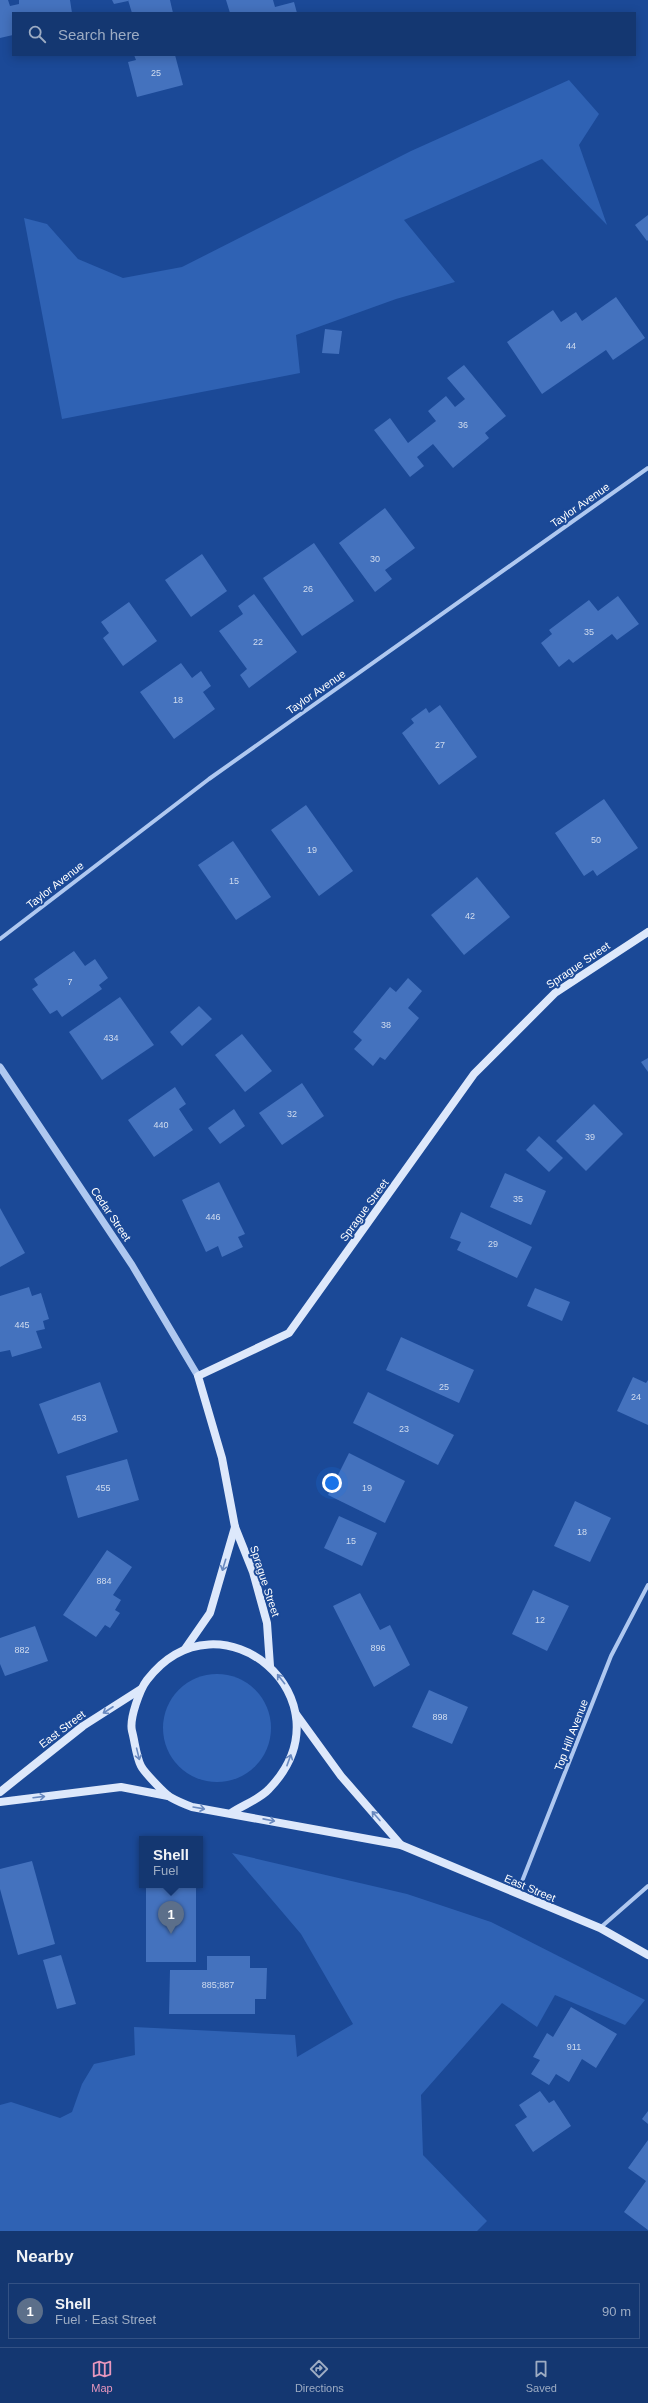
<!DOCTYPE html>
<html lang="en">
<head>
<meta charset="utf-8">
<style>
	body { margin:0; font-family:Arial,sans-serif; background:#1d3f76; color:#f1f3f6 }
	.you { position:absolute; left:332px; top:1483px; width:14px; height:14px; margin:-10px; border:3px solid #fff; border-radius:50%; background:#1a73e8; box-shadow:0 0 0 6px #1a73e833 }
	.badge { display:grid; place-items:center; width:26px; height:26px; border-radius:50%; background:#e797bd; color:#fff; font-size:13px; font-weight:700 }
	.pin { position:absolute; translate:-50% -33px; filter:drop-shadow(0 1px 2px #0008) }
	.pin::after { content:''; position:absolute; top:21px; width:14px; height:12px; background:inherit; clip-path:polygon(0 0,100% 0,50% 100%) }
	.popup { position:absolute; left:139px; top:1836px; width:64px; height:52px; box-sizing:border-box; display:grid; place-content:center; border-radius:0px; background:#143771; filter:drop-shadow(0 1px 3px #0005); font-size:13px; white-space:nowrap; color:#9dacc3 }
	.popup b { font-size:15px; color:#f1f3f6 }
	.popup::after { content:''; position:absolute; left:50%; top:100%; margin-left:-8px; border:8px solid transparent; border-top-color:#143771 }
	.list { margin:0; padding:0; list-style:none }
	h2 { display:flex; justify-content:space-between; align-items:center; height:52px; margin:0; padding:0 16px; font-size:17px }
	h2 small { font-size:13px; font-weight:400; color:#9dacc3 }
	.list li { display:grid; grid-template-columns:26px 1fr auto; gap:12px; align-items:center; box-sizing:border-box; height:56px; margin:0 8px 8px; padding:0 8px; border:1px solid #335184; border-radius:0px }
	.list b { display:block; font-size:15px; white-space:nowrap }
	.list p { margin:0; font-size:13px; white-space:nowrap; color:#9dacc3 }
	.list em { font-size:13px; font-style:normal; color:#9dacc3 }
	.icon { flex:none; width:22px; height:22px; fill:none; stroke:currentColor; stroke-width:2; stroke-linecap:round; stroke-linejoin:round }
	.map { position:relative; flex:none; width:648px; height:2231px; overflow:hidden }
	.search { position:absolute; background:#143771; box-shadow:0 2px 10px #0003; left:12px; right:12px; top:12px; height:44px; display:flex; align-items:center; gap:10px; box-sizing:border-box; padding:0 14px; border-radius:0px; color:#9dacc3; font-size:15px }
	.sheet { height:116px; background:#143771 }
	nav { display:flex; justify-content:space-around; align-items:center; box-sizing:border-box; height:56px; border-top:1px solid #335184; background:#143771; font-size:11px; color:#9dacc3 }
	nav a { display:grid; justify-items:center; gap:2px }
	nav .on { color:#e797bd }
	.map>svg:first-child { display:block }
	.green { fill:#2f62b4 }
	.building { fill:#4472be }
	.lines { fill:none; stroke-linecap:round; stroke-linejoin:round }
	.minor { stroke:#afc8f0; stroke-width:4 }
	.tertiary { stroke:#afc8f0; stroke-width:7 }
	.secondary { stroke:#dde8fb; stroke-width:8 }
	.oneway { stroke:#6989bf }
	.labels { text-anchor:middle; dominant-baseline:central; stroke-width:4; stroke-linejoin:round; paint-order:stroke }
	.number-label { font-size:9px; fill:#d0dcef }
	.street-label { font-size:11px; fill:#fff; stroke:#1b4997 }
</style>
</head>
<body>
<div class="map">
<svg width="648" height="2231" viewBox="0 0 648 2231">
	<rect width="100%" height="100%" fill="#1b4997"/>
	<g class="green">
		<path d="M 569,80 L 599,114 L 579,145 L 607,225 L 542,159 L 404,220 L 455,282 L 396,299 L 296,335 L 300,373 L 62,419 L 24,218 L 47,224 L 78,259 L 123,278 L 182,267 L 411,151 Z"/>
		<circle cx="217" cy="1728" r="54"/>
		<path d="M 232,1853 L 407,1894 L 491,1922 L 645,2000 L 625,2025 L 555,1995 L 537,2027 L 502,2003 L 421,2095 L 423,2155 L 487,2221 L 477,2231 L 0,2231 L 0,2105 L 11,2102 L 60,2118 L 72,2112 L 82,2084 L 94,2064 L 135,2055 L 134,2027 L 295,2035 L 297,2057 L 353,2024 L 301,1934 Z"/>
	</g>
	<g class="building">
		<path d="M 0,0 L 8,0 L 10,6 L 19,4 L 19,0 L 70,0 L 72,13 L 13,13 L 13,35 L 0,38 Z"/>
		<path d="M 112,0 L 128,0 L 128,1 L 114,4 Z"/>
		<path d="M 128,0 L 170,0 L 173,13 L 132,13 Z"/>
		<path d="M 226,0 L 273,0 L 275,7 L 294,2 L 297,13 L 230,13 Z"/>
		<path d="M 134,55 L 175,55 L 183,85 L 137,97 L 128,62 L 136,60 Z"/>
		<path d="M 648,215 L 648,240 L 647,241 L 635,225 Z"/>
		<path d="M 616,297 L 645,338 L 613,360 L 606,350 L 542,394 L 507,342 L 553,310 L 561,322 L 576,312 L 582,321 Z"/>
		<path d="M 325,329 L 342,331 L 339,354 L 322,353 Z"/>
		<path d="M 464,365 L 506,416 L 485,433 L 489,438 L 453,468 L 433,444 L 417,457 L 424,466 L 410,477 L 374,430 L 390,418 L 408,443 L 436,421 L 428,411 L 446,396 L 455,407 L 465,399 L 447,378 Z"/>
		<path d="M 385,508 L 415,548 L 385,570 L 392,579 L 375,592 L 339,543 Z"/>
		<path d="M 314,543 L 354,601 L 302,636 L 263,578 Z"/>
		<path d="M 202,554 L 227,591 L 191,617 L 165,580 Z"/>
		<path d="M 254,594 L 297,652 L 249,688 L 240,675 L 247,669 L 219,631 L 243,614 L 238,606 Z"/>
		<path d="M 618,596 L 639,624 L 617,640 L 612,634 L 573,663 L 569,659 L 559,667 L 541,643 L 552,634 L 549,630 L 589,600 L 598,611 Z"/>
		<path d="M 129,602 L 157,641 L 123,666 L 103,638 L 109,633 L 101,622 Z"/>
		<path d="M 181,663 L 192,678 L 201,671 L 211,686 L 203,692 L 215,709 L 174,739 L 140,692 Z"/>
		<path d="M 440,705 L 477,757 L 439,785 L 402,733 L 414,723 L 411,719 L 426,708 L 429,713 Z"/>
		<path d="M 604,799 L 638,848 L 597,876 L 593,870 L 584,876 L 555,833 Z"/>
		<path d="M 306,805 L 353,871 L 319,896 L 271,830 Z"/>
		<path d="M 233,841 L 271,897 L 236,920 L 198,865 Z"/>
		<path d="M 477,877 L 510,917 L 464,955 L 431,915 Z"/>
		<path d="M 74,951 L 85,966 L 95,959 L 108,978 L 99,985 L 102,989 L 62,1017 L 57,1010 L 50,1014 L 32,989 L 38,985 L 34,979 Z"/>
		<path d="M 408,978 L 422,991 L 408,1008 L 419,1018 L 385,1060 L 380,1057 L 373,1066 L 354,1049 L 362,1040 L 353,1032 L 390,987 L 396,992 Z"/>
		<path d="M 120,997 L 154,1045 L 102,1080 L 69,1032 Z"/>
		<path d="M 199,1006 L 212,1019 L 182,1046 L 170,1032 Z"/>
		<path d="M 242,1034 L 272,1071 L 245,1092 L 215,1055 Z"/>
		<path d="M 648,1058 L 648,1072 L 641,1062 Z"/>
		<path d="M 302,1083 L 324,1116 L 282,1145 L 259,1113 Z"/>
		<path d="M 175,1087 L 186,1104 L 179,1109 L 193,1130 L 154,1157 L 128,1120 Z"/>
		<path d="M 594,1104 L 623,1134 L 586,1171 L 556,1141 Z"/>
		<path d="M 234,1109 L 245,1126 L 220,1144 L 208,1128 Z"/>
		<path d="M 539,1136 L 563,1158 L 549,1172 L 526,1150 Z"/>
		<path d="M 505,1173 L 546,1191 L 531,1225 L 490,1207 Z"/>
		<path d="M 219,1182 L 245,1234 L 238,1237 L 243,1247 L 222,1257 L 218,1246 L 206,1252 L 182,1200 Z"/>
		<path d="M 0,1208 L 25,1253 L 0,1267 Z"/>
		<path d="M 461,1212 L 532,1247 L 517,1278 L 457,1250 L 461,1242 L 450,1238 Z"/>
		<path d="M 29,1287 L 32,1296 L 41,1293 L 49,1319 L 43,1321 L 45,1329 L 36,1331 L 42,1348 L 12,1357 L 10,1350 L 0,1352 L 0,1296 Z"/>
		<path d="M 535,1288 L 570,1302 L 562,1321 L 527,1306 Z"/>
		<path d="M 401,1337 L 474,1370 L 459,1403 L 386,1370 Z"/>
		<path d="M 633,1377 L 646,1383 L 648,1380 L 648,1425 L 617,1411 Z"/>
		<path d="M 100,1382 L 118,1432 L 58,1454 L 39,1404 Z"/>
		<path d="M 368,1392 L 454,1435 L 438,1465 L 353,1423 Z"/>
		<path d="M 349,1453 L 405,1481 L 385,1523 L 328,1495 Z"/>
		<path d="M 127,1459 L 139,1500 L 78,1518 L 66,1476 Z"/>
		<path d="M 575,1501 L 611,1518 L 590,1562 L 554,1546 Z"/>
		<path d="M 339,1516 L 377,1533 L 362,1566 L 324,1548 Z"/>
		<path d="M 107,1550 L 132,1567 L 113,1595 L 121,1600 L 115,1610 L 120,1613 L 110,1628 L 105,1625 L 96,1637 L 63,1615 Z"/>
		<path d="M 533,1590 L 569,1606 L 547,1651 L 512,1634 Z"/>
		<path d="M 360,1593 L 380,1630 L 390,1625 L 410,1665 L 374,1687 L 333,1606 Z"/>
		<path d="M 35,1626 L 48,1661 L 5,1676 L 0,1664 L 0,1638 Z"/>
		<path d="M 429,1690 L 468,1707 L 452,1744 L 412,1727 Z"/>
		<path d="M 32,1861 L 55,1944 L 18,1955 L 0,1889 L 0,1869 Z"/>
		<rect x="146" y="1885" width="50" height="77"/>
		<path d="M 61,1955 L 76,2004 L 57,2009 L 43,1960 Z"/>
		<path d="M 207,1956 L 250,1956 L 250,1968 L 267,1968 L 266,1999 L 255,1999 L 255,2014 L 169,2014 L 170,1970 L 207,1970 Z"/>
		<path d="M 571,2007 L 617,2034 L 596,2068 L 582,2059 L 569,2082 L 556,2074 L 549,2085 L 531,2074 L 540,2060 L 533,2057 L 547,2033 L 553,2037 Z"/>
		<path d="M 540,2091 L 549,2103 L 554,2100 L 571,2126 L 533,2152 L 515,2125 L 527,2117 L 519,2105 Z"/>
		<path d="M 648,2111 L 648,2124 L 642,2119 Z"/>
		<path d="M 648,2140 L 648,2230 L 624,2212 L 646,2181 L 628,2168 Z"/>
	</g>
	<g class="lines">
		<g class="minor">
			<path d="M 0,939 L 209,779 L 648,468"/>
			<path d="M 517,1894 L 611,1656 L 648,1585"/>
			<path d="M 600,1928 L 648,1886"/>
		</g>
		<path class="tertiary" d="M 0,1067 L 132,1265 L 198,1376"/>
		<g class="secondary">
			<path d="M 185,1649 L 210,1613 L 235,1527"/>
			<path d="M 270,1666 L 267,1623 L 253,1572 L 235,1527 L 222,1458 L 198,1376 L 289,1333 L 474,1074 L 555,993 L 648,932"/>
			<path d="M 296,1714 L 341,1776 L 401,1845"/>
			<path d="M 0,1792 L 83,1726 L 141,1689"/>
			<path d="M 0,1802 L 121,1787 L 168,1796"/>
			<path d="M 231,1813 C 243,1805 260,1799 269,1789 C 355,1700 220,1585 147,1680 C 140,1689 129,1719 132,1731 C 135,1742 136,1756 141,1766 C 144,1772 164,1793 170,1797 C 177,1801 184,1804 192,1807 L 401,1845 L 600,1928 L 648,1955"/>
		</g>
	</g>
	<defs><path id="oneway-shaft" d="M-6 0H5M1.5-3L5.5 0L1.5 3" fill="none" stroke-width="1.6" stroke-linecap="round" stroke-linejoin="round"/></defs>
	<g class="oneway">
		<use href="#oneway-shaft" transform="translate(224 1565) rotate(107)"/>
		<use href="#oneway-shaft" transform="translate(281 1679) rotate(-128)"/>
		<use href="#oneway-shaft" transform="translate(108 1710) rotate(147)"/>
		<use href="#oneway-shaft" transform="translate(138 1754) rotate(76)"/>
		<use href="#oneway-shaft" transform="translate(289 1760) rotate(-70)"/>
		<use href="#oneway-shaft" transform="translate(39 1797) rotate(-7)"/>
		<use href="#oneway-shaft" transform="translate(199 1808) rotate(10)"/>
		<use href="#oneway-shaft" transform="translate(376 1816) rotate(-131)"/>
		<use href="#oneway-shaft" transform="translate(269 1820) rotate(11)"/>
	</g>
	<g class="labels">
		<g class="number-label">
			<text x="156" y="73">25</text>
			<text x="571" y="346">44</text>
			<text x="463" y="425">36</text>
			<text x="375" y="559">30</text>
			<text x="308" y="589">26</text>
			<text x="589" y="632">35</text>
			<text x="258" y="642">22</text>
			<text x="178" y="700">18</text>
			<text x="440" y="745">27</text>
			<text x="596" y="840">50</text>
			<text x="312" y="850">19</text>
			<text x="234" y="881">15</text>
			<text x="470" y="916">42</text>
			<text x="70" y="982">7</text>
			<text x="386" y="1025">38</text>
			<text x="111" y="1038">434</text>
			<text x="292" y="1114">32</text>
			<text x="161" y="1125">440</text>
			<text x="590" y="1137">39</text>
			<text x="518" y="1199">35</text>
			<text x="213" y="1217">446</text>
			<text x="493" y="1244">29</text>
			<text x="22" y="1325">445</text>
			<text x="444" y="1387">25</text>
			<text x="636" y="1397">24</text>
			<text x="79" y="1418">453</text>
			<text x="404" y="1429">23</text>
			<text x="103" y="1488">455</text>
			<text x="367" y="1488">19</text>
			<text x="582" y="1532">18</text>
			<text x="351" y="1541">15</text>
			<text x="104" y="1581">884</text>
			<text x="540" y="1620">12</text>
			<text x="378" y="1648">896</text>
			<text x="22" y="1650">882</text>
			<text x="440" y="1717">898</text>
			<text x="218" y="1985">885;887</text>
			<text x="574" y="2047">911</text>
		</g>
		<g class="street-label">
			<text transform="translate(580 505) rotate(-35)">Taylor Avenue</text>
			<text transform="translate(316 692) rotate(-35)">Taylor Avenue</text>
			<text transform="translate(55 885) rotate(-38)">Taylor Avenue</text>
			<text transform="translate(578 965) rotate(-34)">Sprague Street</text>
			<text transform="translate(364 1210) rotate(-54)">Sprague Street</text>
			<text transform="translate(111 1214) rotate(56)">Cedar Street</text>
			<text transform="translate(265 1581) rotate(72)">Sprague Street</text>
			<text transform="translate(62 1729) rotate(-37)">East Street</text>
			<text transform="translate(571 1735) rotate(-69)">Top Hill Avenue</text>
			<text transform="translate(530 1888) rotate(23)">East Street</text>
		</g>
	</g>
</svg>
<div class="you"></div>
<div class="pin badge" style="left:171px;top:1934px;background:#5c6f8a">1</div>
<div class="popup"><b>Shell</b>Fuel</div>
<div class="search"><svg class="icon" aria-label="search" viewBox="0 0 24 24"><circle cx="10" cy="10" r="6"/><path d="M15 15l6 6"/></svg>Search here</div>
</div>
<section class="sheet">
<h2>Nearby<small></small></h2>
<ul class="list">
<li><span class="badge" style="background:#5c6f8a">1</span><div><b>Shell</b><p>Fuel · East Street</p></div><em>90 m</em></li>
</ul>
</section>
<nav>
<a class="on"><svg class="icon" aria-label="map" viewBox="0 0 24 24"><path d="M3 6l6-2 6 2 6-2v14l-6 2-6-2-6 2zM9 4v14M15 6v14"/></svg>Map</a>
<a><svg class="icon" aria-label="directions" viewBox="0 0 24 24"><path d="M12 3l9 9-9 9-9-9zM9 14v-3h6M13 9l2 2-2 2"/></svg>Directions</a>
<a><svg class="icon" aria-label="saved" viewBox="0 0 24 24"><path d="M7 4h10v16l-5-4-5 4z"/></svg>Saved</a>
</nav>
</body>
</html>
